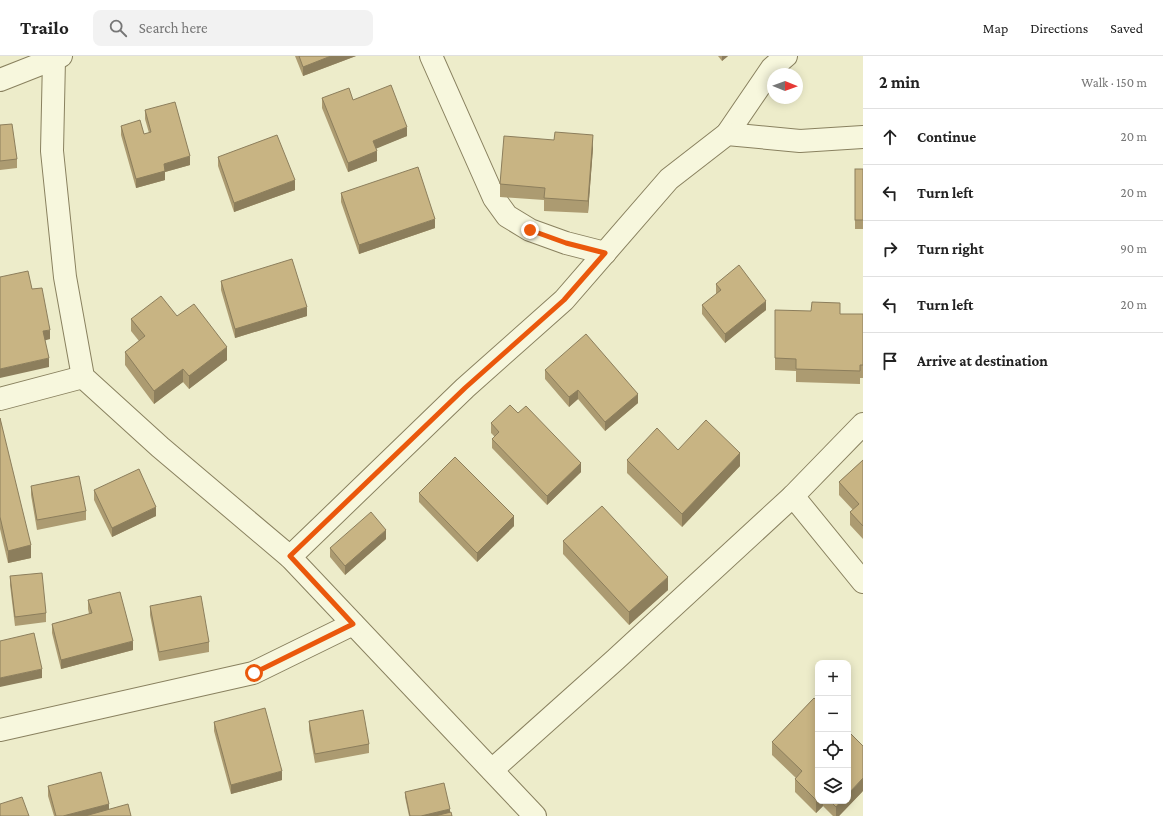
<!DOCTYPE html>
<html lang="en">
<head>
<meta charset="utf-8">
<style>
	body { margin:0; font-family:"Crimson Pro",serif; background:#f2f2f2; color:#222 }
	.controls { position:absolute; right:12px; bottom:12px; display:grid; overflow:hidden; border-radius:8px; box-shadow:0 2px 10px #0003 }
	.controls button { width:36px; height:36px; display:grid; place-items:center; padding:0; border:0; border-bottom:1px solid #e0e0e0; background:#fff; color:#222; font:20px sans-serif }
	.compass { position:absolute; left:767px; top:12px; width:36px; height:36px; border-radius:50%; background:#fff; box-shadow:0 2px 10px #0003; rotate:91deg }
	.stop { position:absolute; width:12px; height:12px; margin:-9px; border:3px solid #ea580c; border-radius:50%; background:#fff }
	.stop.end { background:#ea580c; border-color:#fff; box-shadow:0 1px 4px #0008 }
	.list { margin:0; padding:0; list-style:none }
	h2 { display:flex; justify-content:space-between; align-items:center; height:52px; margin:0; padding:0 16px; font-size:17px }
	h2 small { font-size:13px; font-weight:400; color:#767676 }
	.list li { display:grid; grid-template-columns:26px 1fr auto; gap:12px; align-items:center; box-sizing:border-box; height:56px; padding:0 16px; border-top:1px solid #e0e0e0 }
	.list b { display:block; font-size:15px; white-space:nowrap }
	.list em { font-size:13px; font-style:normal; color:#767676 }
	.icon { flex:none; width:22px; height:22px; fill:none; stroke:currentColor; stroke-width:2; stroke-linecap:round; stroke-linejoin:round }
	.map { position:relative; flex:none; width:863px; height:760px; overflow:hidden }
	header { display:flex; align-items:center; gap:24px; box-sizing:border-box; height:56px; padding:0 20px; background:#fff; border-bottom:1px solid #e0e0e0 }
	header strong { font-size:19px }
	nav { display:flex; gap:22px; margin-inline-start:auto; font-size:14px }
	.search { width:280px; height:36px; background:#f2f2f2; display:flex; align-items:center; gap:10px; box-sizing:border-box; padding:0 14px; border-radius:8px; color:#767676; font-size:15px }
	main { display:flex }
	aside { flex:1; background:#fff }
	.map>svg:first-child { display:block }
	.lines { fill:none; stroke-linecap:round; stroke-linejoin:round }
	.minor-casing { stroke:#89815f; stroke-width:24 }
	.minor { stroke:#f7f7dd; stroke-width:22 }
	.wall { fill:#ac9b71 }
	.shaded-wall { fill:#8c7e5c }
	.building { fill:#c8b483; stroke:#8c7e5c }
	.route { stroke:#ea580c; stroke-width:5 }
</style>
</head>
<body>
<header>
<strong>Trailo</strong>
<div class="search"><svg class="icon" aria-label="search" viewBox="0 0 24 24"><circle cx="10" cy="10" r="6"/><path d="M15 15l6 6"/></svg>Search here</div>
<nav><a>Map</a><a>Directions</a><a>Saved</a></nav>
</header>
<main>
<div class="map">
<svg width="863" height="760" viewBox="0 0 863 760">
	<rect width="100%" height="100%" fill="#edecca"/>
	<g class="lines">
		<g class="minor-casing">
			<g id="minor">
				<path d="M 431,0 L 494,142 L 507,160 L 530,174 L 566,187 L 605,197"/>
				<path d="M 54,3 L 52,95 L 65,221 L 83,321 L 160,391 L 290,501 L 535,760"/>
				<path d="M 0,24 L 61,0"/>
				<path d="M 727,78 L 772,12 L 786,0"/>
				<path d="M 0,343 L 83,321"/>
				<path d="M 793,440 L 863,526"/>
				<path d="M 290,501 L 465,332 L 564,244 L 669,123 L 727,78 L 800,85 L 863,81"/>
				<path d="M 0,674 L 253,617 L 353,568"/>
				<path d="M 492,714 L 615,604 L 793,440 L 863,368"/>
			</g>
		</g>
		<use href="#minor" class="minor"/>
	</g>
	<g class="wall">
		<path d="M 295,0 L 356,0 L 303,20 Z"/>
		<path d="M 718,0 L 728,0 L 722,5 Z"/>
		<path d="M 322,42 L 353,44 L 407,80 L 376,92 L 377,105 L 348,116 L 322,52 Z"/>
		<path d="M 145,54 L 190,109 L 165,116 L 165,124 L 136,132 L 121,79 L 121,70 L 144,78 L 149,77 L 145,63 Z"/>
		<path d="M 0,69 L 17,103 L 17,112 L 0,114 Z"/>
		<path d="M 554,84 L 593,92 L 588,157 L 544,155 L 544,144 L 500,141 L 500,128 Z"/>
		<path d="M 218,101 L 295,134 L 234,156 L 218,110 Z"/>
		<rect x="855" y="113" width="8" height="60"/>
		<path d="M 341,137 L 435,172 L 359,198 L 341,146 Z"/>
		<path d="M 221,225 L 307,260 L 235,282 L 221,234 Z"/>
		<path d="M 716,228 L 766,254 L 725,287 L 702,258 L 702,249 L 717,238 L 716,237 Z"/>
		<path d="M 775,254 L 840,258 L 863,258 L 863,322 L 860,322 L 860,328 L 796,326 L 796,315 L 775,314 Z"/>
		<path d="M 177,260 L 227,304 L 189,333 L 183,326 L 154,348 L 125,309 L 125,296 L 139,285 L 131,275 L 131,263 Z"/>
		<path d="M 545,314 L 638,347 L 605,375 L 578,343 L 569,351 L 545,323 Z"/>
		<path d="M 518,357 L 581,416 L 547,449 L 492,392 L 492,383 L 495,381 L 491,377 L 491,367 Z"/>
		<path d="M 0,362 L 31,502 L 8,507 L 0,473 Z"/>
		<path d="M 678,394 L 740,410 L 682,471 L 627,417 L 627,404 Z"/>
		<path d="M 863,404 L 863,483 L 850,469 L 850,456 L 853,454 L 839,439 L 839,426 Z"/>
		<path d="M 31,430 L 86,455 L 86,464 L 37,474 L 31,439 Z"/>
		<path d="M 94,434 L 156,460 L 112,481 L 94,444 Z"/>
		<path d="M 419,437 L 514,470 L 477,506 L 419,446 Z"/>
		<path d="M 386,483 L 345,519 L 330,501 L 330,492 Z"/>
		<path d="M 563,485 L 668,534 L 629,569 L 563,498 Z"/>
		<path d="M 10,520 L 46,557 L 46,566 L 15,570 L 10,529 Z"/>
		<path d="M 88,544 L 133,594 L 61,613 L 52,577 L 52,568 L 89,558 L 88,553 Z"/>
		<path d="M 150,550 L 209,586 L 209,596 L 159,605 L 150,559 Z"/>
		<path d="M 814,642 L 818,745 L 848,745 L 863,735 L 839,760 L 833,760 L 823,750 L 816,757 L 795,736 L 795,723 L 796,722 L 772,699 L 772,686 Z"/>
		<path d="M 309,665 L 369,688 L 369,697 L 315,707 L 309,674 Z"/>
		<path d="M 214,666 L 282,724 L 231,738 L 214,675 Z"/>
		<path d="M 48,730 L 109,753 L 131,760 L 54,760 L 48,740 Z"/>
		<path d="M 405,736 L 450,756 L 452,760 L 409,760 L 405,741 Z"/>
	</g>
	<g class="shaded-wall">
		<path d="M 331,0 L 356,0 L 303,20 L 303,11 Z"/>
		<path d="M 722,0 L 728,0 L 722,5 Z"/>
		<path d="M 407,71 L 407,80 L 373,94 L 373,85 Z"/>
		<path d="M 593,79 L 593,92 L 588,157 L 588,145 Z"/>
		<path d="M 377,95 L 377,105 L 348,116 L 348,107 Z"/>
		<path d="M 190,100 L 190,109 L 165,116 L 165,124 L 136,132 L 136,123 L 164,108 Z"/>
		<path d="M 295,124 L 295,134 L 234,156 L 234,147 Z"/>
		<path d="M 435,163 L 435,172 L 359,198 L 359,189 Z"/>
		<path d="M 766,245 L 766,254 L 725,287 L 725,278 Z"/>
		<path d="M 307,251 L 307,260 L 235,282 L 235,273 Z"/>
		<path d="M 50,274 L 50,283 L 43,285 L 43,275 Z"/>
		<path d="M 227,291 L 227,304 L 189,333 L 189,320 Z"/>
		<path d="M 49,302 L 49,311 L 0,322 L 0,313 Z"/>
		<path d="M 183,313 L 183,326 L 154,348 L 154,335 Z"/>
		<path d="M 578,334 L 578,343 L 569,351 L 569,341 Z"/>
		<path d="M 638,338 L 638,347 L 605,375 L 605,366 Z"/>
		<path d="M 740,397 L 740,410 L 682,471 L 682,458 Z"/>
		<path d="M 581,407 L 581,416 L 547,449 L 547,440 Z"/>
		<path d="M 156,451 L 156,460 L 112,481 L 112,472 Z"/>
		<path d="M 514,460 L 514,470 L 477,506 L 477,497 Z"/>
		<path d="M 386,474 L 386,483 L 345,519 L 345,510 Z"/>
		<path d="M 31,489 L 31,502 L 8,507 L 8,495 Z"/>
		<path d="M 668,521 L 668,534 L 629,569 L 629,556 Z"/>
		<path d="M 133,585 L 133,594 L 61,613 L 61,604 Z"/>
		<path d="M 42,613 L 42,622 L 0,631 L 0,622 Z"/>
		<path d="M 282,715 L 282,724 L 231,738 L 231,729 Z"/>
		<path d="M 863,722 L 863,735 L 839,760 L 836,760 L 836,751 L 841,745 L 848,745 L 848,738 Z"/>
		<path d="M 818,742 L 818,745 L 823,745 L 823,750 L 816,757 L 816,744 Z"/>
		<path d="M 109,748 L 109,757 L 96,760 L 63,760 Z"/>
		<path d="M 450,753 L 450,757 L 439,760 L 421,760 Z"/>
	</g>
	<g class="building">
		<path d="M 299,0 L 331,0 L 303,11 Z"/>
		<path d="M 391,29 L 407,71 L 373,85 L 377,95 L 348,107 L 322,42 L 349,32 L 353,44 Z"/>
		<path d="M 175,46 L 190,100 L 164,108 L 165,115 L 136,123 L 121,70 L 140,64 L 144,78 L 151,76 L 145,54 Z"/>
		<path d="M 12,68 L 17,103 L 0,105 L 0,69 Z"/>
		<path d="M 555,76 L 593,79 L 588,145 L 544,142 L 545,132 L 500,128 L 504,80 L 554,84 Z"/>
		<path d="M 277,79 L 295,124 L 234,147 L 218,101 Z"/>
		<path d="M 418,111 L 435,163 L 359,189 L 341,137 Z"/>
		<rect x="855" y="113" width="8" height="51"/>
		<path d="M 292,203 L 307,251 L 235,273 L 221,225 Z"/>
		<path d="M 739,209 L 766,245 L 725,278 L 702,249 L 721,234 L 716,228 Z"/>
		<path d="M 28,215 L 32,233 L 42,232 L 50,274 L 43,275 L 49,302 L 0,313 L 0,221 Z"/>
		<path d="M 161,240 L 177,260 L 194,248 L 227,291 L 189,320 L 183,313 L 154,335 L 125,296 L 145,280 L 131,263 Z"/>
		<path d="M 812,246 L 840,247 L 840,258 L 863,258 L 863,309 L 860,309 L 860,315 L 796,313 L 796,303 L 775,302 L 775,254 L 811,255 Z"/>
		<path d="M 586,278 L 638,338 L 605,366 L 578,334 L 569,341 L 545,314 Z"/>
		<path d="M 510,349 L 518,357 L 526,350 L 581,407 L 547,440 L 492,383 L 499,376 L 491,367 Z"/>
		<path d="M 0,362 L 31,489 L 8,495 L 0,461 Z"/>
		<path d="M 706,364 L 740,397 L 682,458 L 627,404 L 657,372 L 678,394 Z"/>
		<path d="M 455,401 L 514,460 L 477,497 L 419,437 Z"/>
		<path d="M 863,404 L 863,470 L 850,456 L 859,448 L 839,426 Z"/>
		<path d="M 139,413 L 156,451 L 112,472 L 94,434 Z"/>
		<path d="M 79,420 L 86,455 L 37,464 L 31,430 Z"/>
		<path d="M 602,450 L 668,521 L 629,556 L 563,485 Z"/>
		<path d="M 371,456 L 386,474 L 345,510 L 330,492 Z"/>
		<path d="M 42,517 L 46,557 L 15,561 L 10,520 Z"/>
		<path d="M 120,536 L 133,585 L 61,604 L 52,568 L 92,557 L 88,544 Z"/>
		<path d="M 201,540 L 209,586 L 159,596 L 150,550 Z"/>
		<path d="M 34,577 L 42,613 L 0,622 L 0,585 Z"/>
		<path d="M 814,642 L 818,646 L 818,742 L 816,744 L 795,723 L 802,715 L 772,686 Z"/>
		<path d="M 265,652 L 282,715 L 231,729 L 214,666 Z"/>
		<path d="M 363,654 L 369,688 L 315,698 L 309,665 Z"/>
		<path d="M 848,675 L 863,690 L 863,722 L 848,738 Z"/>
		<path d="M 101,716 L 109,748 L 63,760 L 56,760 L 48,730 Z"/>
		<path d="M 444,727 L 450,753 L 421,760 L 410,760 L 405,736 Z"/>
		<path d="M 22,741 L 29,760 L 0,760 L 0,748 Z"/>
		<path d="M 830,745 L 841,745 L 836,751 Z"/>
		<path d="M 128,748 L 131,760 L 85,760 Z"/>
		<path d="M 451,756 L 452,760 L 435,760 Z"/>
	</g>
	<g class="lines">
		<path class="route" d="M 254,617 L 353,568 L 290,500 L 465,332 L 564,244 L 605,197 L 566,187 L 530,174"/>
	</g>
</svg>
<div class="controls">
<button>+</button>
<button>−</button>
<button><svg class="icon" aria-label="locate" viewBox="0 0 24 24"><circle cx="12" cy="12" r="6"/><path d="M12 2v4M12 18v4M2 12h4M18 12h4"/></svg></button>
<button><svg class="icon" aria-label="layers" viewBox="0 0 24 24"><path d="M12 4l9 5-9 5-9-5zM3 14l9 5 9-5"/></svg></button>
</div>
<svg class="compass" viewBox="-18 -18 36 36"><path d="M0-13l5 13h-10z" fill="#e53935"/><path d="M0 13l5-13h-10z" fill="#767676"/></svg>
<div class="stop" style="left:254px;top:617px"></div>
<div class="stop end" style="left:530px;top:174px"></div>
</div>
<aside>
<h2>2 min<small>Walk · 150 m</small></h2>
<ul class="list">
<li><svg class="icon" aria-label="ahead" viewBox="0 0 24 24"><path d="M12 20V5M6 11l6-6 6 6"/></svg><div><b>Continue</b></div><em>20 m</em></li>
<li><svg class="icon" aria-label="left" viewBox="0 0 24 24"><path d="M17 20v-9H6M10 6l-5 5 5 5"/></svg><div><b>Turn left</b></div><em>20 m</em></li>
<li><svg class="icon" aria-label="right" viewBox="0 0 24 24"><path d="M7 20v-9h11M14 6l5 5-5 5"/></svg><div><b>Turn right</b></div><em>90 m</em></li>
<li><svg class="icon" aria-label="left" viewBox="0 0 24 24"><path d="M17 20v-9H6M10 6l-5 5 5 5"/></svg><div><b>Turn left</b></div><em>20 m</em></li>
<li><svg class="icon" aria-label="arrive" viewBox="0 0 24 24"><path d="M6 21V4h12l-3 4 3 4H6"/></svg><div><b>Arrive at destination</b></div></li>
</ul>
</aside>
</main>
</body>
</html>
